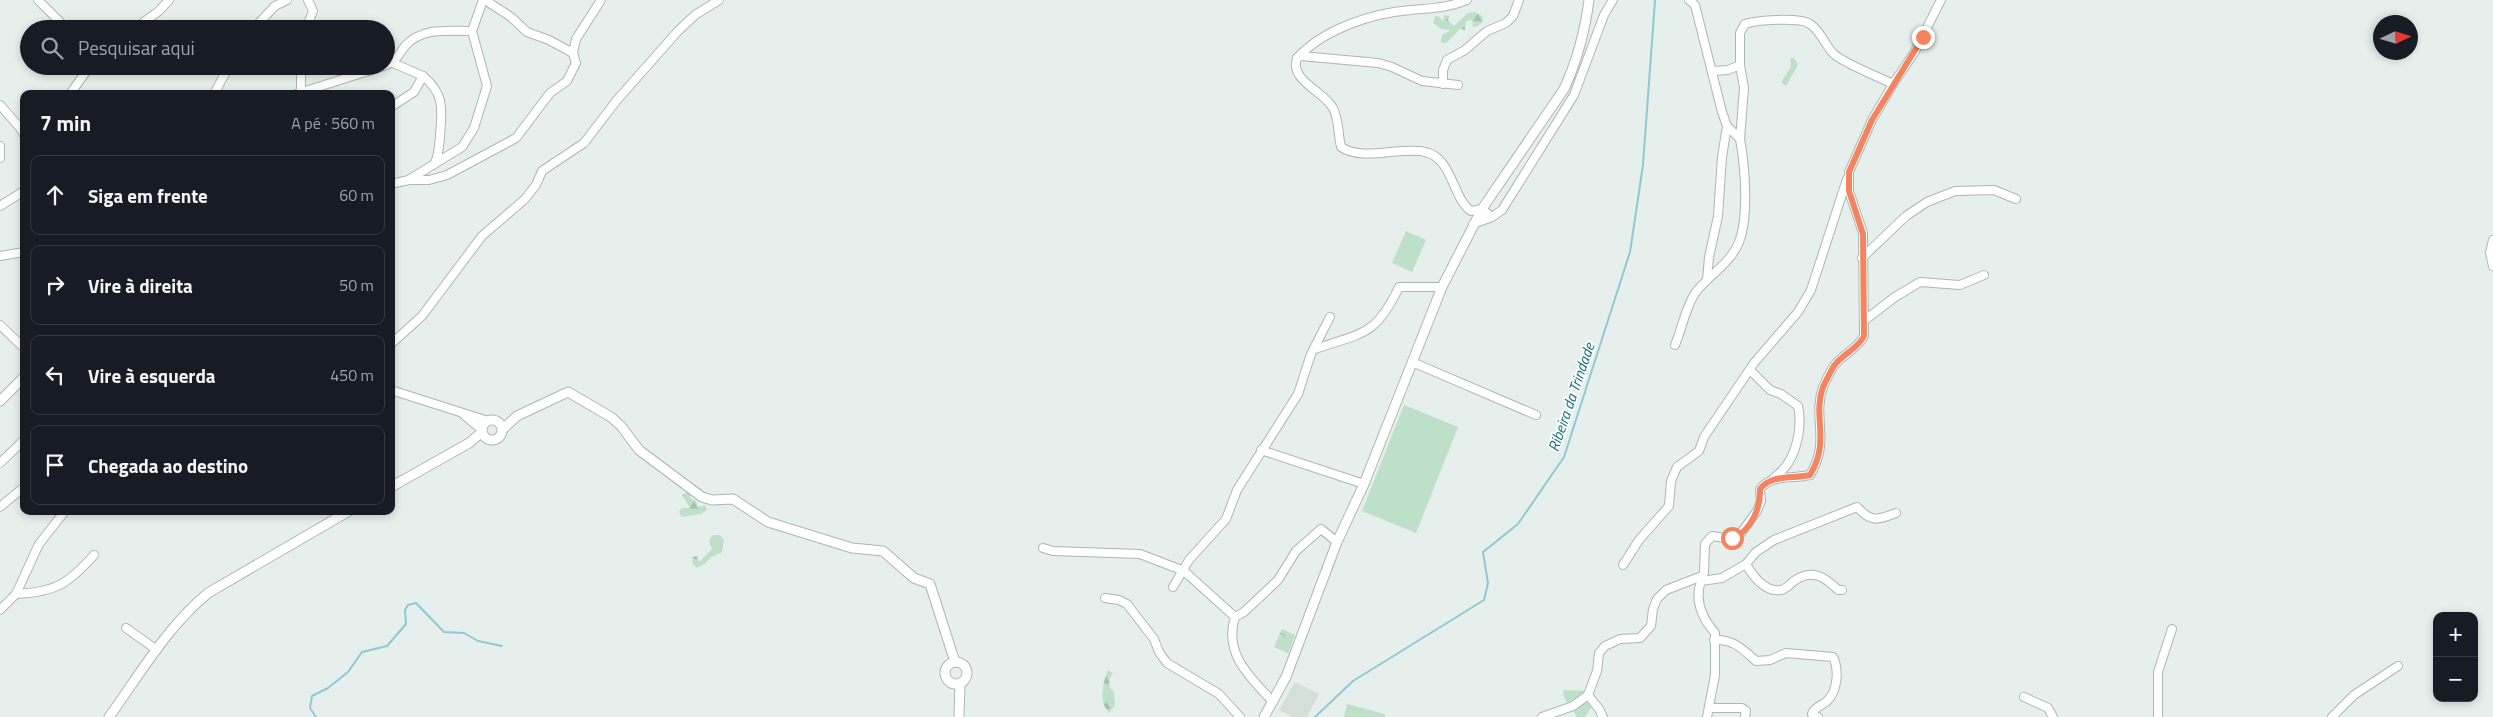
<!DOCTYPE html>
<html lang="pt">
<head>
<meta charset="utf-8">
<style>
	body { margin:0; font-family:"Titillium Web",sans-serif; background:#20242c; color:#f1f3f6 }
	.controls { position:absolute; right:15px; bottom:15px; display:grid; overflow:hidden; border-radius:10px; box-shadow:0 2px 8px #0003 }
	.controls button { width:45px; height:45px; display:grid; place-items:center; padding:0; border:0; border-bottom:1px solid #363941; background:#171b24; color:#f1f3f6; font:25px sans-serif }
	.compass { position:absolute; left:2373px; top:15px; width:45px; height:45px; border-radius:50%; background:#171b24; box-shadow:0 2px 8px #0003; rotate:86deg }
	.stop { position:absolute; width:15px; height:15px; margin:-11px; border:4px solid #f4845f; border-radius:50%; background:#fff }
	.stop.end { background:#f4845f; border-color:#fff; box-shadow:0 1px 5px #0008 }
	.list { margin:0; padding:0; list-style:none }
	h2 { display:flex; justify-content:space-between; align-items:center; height:65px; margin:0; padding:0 20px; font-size:21px }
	h2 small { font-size:16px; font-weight:400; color:#9ea1a6 }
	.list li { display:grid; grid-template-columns:32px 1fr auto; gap:15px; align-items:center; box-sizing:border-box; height:80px; margin:0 10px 10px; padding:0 10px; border:1px solid #363941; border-radius:10px }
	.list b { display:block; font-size:19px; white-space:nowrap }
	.list em { font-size:16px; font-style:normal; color:#9ea1a6 }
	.icon { flex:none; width:28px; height:28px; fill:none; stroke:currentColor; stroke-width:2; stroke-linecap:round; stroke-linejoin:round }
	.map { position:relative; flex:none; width:2493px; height:717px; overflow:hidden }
	.search { position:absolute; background:#171b24; box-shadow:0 2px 8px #0003; left:20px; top:20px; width:375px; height:55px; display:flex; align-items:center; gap:12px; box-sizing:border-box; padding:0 18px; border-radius:28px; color:#9ea1a6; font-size:19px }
	.panel { position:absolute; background:#171b24; box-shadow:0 2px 8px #0003; left:20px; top:90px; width:375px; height:425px; border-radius:10px }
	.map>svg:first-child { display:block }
	.built { fill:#d4dfda }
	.green { fill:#bfe0c8 }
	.forest { fill:url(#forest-firs) }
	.park { fill:url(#park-crowns) }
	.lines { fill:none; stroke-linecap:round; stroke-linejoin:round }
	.stream { stroke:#8ec9d4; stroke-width:2 }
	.minor-casing { stroke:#a8b8b2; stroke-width:10 }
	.tertiary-casing { stroke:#a8b8b2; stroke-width:11 }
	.minor { stroke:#fff; stroke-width:8 }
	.tertiary { stroke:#fff; stroke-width:9 }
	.route { stroke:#f4845f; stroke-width:6 }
	.labels { text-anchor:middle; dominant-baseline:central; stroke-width:4; stroke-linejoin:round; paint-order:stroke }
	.water-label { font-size:15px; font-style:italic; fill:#1c6f80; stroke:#f7fbf9 }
</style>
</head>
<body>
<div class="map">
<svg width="2493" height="717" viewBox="0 0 2493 717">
	<defs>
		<pattern id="forest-firs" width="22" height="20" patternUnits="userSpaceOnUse" patternTransform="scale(1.25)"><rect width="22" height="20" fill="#bfe0c8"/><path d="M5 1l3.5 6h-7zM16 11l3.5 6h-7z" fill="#a4c1ad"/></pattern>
		<pattern id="park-crowns" width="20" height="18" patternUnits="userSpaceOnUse" patternTransform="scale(1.25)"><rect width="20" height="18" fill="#bfe0c8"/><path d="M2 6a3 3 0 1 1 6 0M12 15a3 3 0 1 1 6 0" fill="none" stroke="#a4c1ad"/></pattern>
	</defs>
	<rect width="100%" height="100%" fill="#e6efeb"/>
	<path class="built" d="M 1295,682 L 1319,694 L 1307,717 L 1292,717 L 1279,710 Z"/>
	<g class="green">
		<path d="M 1790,58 L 1794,58 L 1798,65 L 1786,86 L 1781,82 L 1791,67 Z"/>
		<path d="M 1406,231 L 1426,240 L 1412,272 L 1392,263 Z"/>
		<path d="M 1404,405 L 1458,427 L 1416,533 L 1362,511 Z"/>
		<path d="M 1347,704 L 1385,714 L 1385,717 L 1344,717 Z"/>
	</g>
	<g class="forest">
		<path d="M 1475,12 L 1482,16 L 1483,21 L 1478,26 L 1473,27 L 1472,20 L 1466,21 L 1465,30 L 1460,29 L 1446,43 L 1441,43 L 1442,35 L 1451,30 L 1441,29 L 1433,23 L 1435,16 L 1440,17 L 1443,21 L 1444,15 L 1449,16 L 1448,20 L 1454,26 L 1468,13 Z"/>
		<path d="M 687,492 L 690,492 L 691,499 L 696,501 L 698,507 L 705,505 L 707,510 L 701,514 L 682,517 L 679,512 L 682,508 L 690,508 L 682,495 Z"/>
		<path d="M 713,535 L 720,535 L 724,540 L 722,552 L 711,557 L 706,563 L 697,568 L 692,563 L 693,557 L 697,556 L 699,562 L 712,549 L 709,540 Z"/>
		<path d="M 1108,670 L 1113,673 L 1109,680 L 1110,688 L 1114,692 L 1115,705 L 1109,713 C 1098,701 1103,683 1108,670 Z"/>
		<path d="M 1563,690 L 1590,691 L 1593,705 L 1585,717 L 1577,717 L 1564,697 Z"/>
	</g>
	<path class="park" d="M 1282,629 L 1295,635 L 1288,653 L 1274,647 Z"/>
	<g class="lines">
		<g class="stream">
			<path d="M 316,717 L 310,708 L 312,696 L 328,688 L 348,672 L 362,652 L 387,646 L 406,624 L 405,610 L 408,605 L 416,603 L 444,632 L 464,633 L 478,641 L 502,646"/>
			<path d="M 1315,717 L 1353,681 L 1484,600 L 1488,583 L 1483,552 L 1518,524 L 1564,457 L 1630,252 L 1643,165 L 1655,0"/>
		</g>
		<g class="minor-casing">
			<g id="minor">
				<path d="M 38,0 L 67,29"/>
				<path d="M 485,0 L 511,17 L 527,32 L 549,40 L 573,53 L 576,39 L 601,0"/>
				<path d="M 134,29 L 159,11 L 169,0"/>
				<path d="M 253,29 L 275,6 L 287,0"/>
				<path d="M 306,29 L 313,11 L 308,0"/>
				<path d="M 1297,58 C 1324,29 1372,13 1411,10 C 1432,8 1447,8 1467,0"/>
				<path d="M 386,65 C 396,62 399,54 405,46 C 422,27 448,31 472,31"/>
				<path d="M 1740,65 L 1744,88 L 1740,139"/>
				<path d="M 301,66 L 301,94"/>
				<path d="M 1713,71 L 1728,70 L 1740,65 L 1740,33 L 1745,24 C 1756,20 1800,17 1810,24 C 1822,32 1825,46 1834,54 C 1843,63 1879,77 1893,84"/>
				<path d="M 423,76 C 445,94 442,110 440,136 C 439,147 439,154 435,163"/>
				<path d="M 1443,84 L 1443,70 L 1447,60 L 1465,50 L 1487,31 L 1506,23 L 1513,16 L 1519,0"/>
				<path d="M 1458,85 L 1422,81 L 1392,67 L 1378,63 L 1301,56 L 1297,58 C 1289,81 1324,91 1333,108 C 1339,119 1338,135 1341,147 C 1363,162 1401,146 1425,152 C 1453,158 1452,198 1471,211 L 1482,209 L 1492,217"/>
				<path d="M 70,94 L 90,66"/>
				<path d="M 214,94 L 229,66"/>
				<path d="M 296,94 L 384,66"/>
				<path d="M 0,105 L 21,129 L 24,135"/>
				<path d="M 391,107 L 414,92 L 423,76 L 393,63"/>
				<path d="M 0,146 L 0,158"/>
				<path d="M 410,179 L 462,147 L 474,128 L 487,86 L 472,31 L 483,0"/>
				<path d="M 391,184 L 409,180 L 429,180 L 447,175 L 516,138 L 550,93 L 567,81 L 576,63 L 573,53"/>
				<path d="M 0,206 L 24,191"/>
				<path d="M 1473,224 L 1492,217 L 1502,210 L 1574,95 L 1604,15 L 1613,0"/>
				<path d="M 2493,240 L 2490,253 L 2493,266"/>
				<path d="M 0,256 L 24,252"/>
				<path d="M 1862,258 L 1906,216 L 1927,202 L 1955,191 L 1994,190 L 2016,199"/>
				<path d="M 1707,280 L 1709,257 L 1718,216 L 1722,157 L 1727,126"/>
				<path d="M 1865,320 L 1895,297 L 1920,282 L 1960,285 L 1984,275"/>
				<path d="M 0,325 L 24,348"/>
				<path d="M 391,344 L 422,316 L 482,236 L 525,199 L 536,185 L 542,171 L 584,143 L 617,100 L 678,31 L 695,15 L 719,0"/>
				<path d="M 1675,345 C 1681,331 1687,303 1696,292 C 1709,275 1731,263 1739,242 C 1749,216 1745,166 1740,139 L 1727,126 L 1722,112 L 1695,5 L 1689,0"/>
				<path d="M 1315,349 C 1362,333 1376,336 1399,287 L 1442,287"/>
				<path d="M 1412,362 L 1536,415"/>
				<path d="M 1750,370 L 1770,390 L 1781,394 L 1798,406 C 1802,423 1798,448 1788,463 C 1785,469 1779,473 1774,478"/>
				<path d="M 391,390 L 488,421"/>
				<path d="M 464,415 L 482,430"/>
				<path d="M 1261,450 L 1364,484"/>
				<path d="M 0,463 L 24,440"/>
				<path d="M 0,507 L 24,487"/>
				<path d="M 1043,548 L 1053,551 L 1140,554 L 1184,571 L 1235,617 C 1223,654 1251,678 1273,702"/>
				<path d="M 1746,564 L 1756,552 L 1774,540 L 1857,507 C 1872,523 1877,520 1896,513"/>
				<path d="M 1623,565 L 1639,540 L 1669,506 L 1671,481 L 1677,467 L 1699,451 L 1704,437 L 1754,363 L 1798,312 L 1811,290 L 1847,179"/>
				<path d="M 1173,587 L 1189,560 L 1226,519 L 1237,490 L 1298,394 L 1311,354 L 1330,317"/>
				<path d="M 16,594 C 56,592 68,584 94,555"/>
				<path d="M 1105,598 L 1119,600 L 1127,604 L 1154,639 L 1159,652 L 1167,663 L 1219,694 L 1240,717"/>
				<path d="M 0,610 L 16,594 L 39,544 L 65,511"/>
				<path d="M 1235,617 L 1244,612 L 1278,580 L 1296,551 L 1321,529 L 1337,542"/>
				<path d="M 126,628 L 157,650"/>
				<path d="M 1714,640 C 1734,639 1742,649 1756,661 L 1770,660 L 1786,653 L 1833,657 C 1839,669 1838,691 1827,701 C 1822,706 1815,706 1812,714 L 1818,717"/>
				<path d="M 1588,695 L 1599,709 L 1603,717"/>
				<path d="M 2024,697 L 2048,708 L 2053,717"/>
				<path d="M 1709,708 L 1742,708 L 1746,711 L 1745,717"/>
				<path d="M 1542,717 L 1573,706 L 1588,695 L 1597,671 L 1599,653 L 1605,646 L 1620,639 L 1640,638 L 1651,626 L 1653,609 L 1657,599 L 1666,590 L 1702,576 L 1704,573 L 1705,544 L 1712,536 L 1732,539 L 1738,537 L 1757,511 L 1761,501 L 1760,489 C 1772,474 1792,479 1810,475 C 1831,441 1812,418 1823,387 C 1826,381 1830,371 1834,366 C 1842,354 1857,350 1864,336 L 1863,233 L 1849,191 L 1849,172 L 1872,120 L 1893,84 L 1914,53 L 1941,0"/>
				<path d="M 1707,717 L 1715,675 L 1715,633 C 1702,618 1694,601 1701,581 L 1722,578 L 1746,564 C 1752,575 1765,593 1781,590 C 1786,589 1790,584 1794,581 C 1812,568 1825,577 1838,590 L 1842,590"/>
				<path d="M 2158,717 L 2158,672 L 2172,629"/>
				<path d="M 2332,717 L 2354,695 L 2398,666"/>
			</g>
		</g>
		<g class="tertiary-casing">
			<g id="tertiary">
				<path d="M 0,401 L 24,377"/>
				<circle cx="492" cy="430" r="10"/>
				<path d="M 503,429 L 517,416 L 568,392 L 611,417 L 621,426 L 639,450 L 702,497 L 712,500 L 733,499 L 768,522 L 852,548 L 883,551 L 914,578 L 930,584 L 955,662"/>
				<path d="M 391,487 L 469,443 L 482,432"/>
				<circle cx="956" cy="673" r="11"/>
				<path d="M 109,717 C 140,674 167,627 208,593 L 349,511"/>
				<path d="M 959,717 L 960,683"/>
				<path d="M 1264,717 L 1286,677 L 1337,542 L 1364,484 L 1442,287 L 1482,209 L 1564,89 C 1577,61 1585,31 1589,0"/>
			</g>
		</g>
		<use href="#minor" class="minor"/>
		<use href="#tertiary" class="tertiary"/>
	</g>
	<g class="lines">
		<path class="route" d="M 1732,538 C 1751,532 1761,507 1760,489 C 1772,474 1792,479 1810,475 C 1831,440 1812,418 1823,387 C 1826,381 1830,372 1834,366 C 1842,354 1857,350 1864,336 L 1863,234 L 1849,191 L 1849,172 L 1872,120 L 1923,37"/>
	</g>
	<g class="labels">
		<g class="water-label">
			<text transform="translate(1571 397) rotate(-71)">Ribeira da Trindade</text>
		</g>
	</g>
</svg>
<div class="controls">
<button>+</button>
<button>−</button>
</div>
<svg class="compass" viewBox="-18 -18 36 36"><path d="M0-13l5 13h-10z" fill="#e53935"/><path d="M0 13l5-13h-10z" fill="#9ea1a6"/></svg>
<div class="stop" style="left:1732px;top:538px"></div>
<div class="stop end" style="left:1923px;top:37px"></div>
<div class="search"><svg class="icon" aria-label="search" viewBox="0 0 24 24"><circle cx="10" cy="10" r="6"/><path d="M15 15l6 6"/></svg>Pesquisar aqui</div>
<section class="panel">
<h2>7 min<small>A pé · 560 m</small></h2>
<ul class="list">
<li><svg class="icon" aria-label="ahead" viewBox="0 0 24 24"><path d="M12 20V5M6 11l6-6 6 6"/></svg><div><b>Siga em frente</b></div><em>60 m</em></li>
<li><svg class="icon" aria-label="right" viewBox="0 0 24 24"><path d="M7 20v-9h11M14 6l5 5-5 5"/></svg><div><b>Vire à direita</b></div><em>50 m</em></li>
<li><svg class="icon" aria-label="left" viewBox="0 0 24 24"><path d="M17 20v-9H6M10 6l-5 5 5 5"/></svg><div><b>Vire à esquerda</b></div><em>450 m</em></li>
<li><svg class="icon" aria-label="arrive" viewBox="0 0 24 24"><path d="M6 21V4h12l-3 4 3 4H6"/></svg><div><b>Chegada ao destino</b></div></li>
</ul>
</section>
</div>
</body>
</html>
